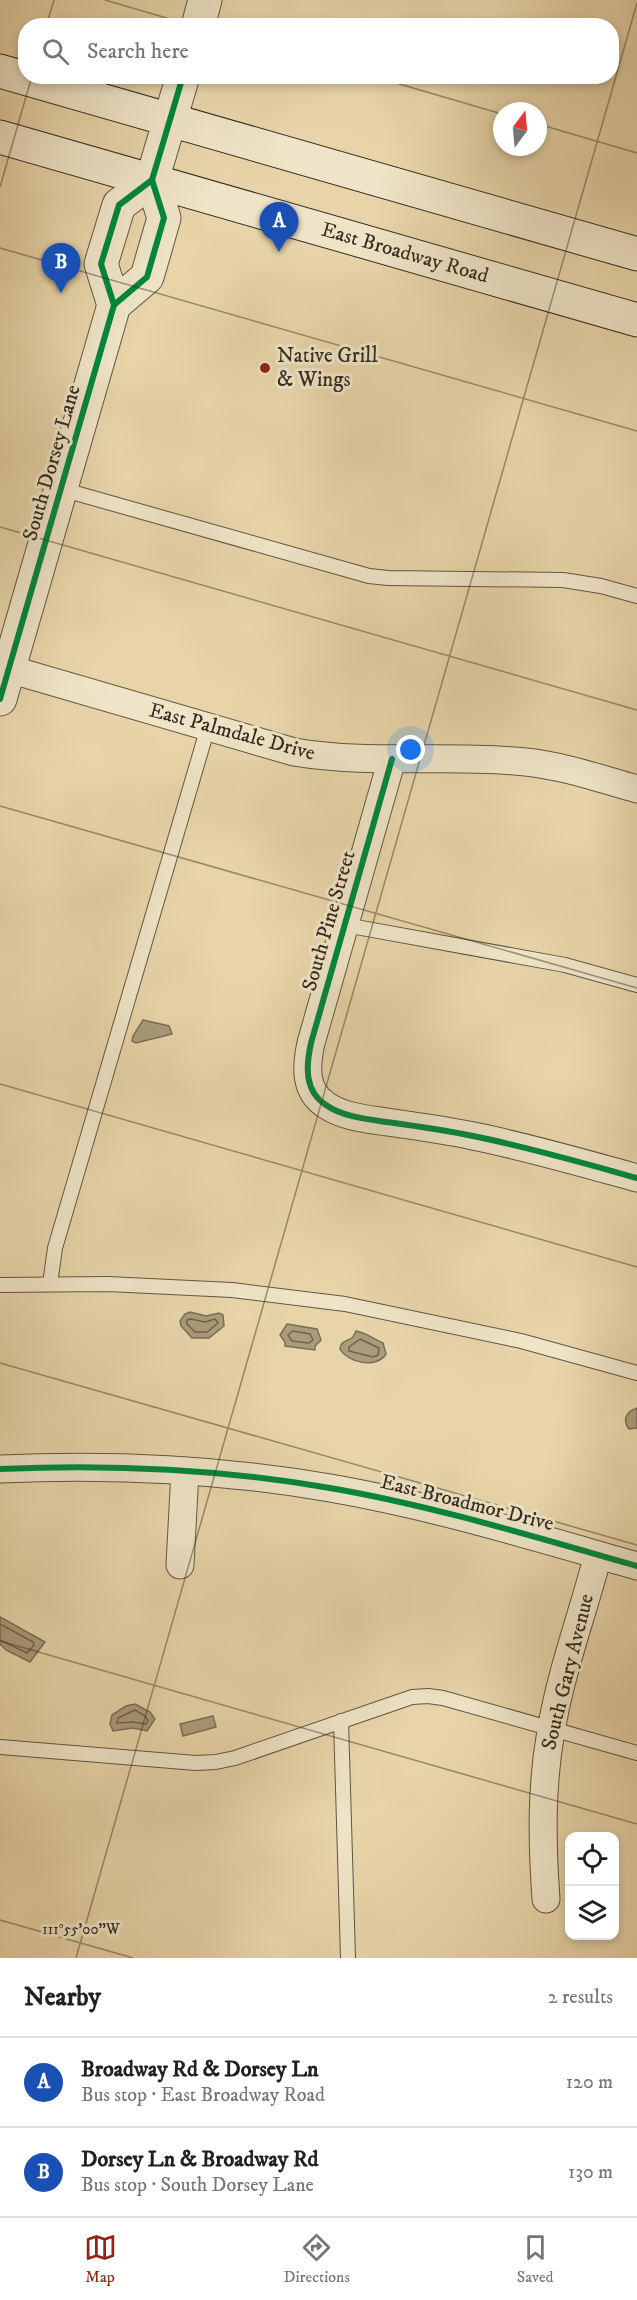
<!DOCTYPE html>
<html lang="en">
<head>
<meta charset="utf-8">
<style>
	body { margin:0; font-family:"IM FELL DW Pica",serif; background:#f2f2f2; color:#202124 }
	.controls { position:absolute; right:18px; bottom:18px; display:grid; overflow:hidden; border-radius:12px; box-shadow:0 3px 9px #0003 }
	.controls button { width:54px; height:54px; display:grid; place-items:center; padding:0; border:0; border-bottom:2px solid #e0e0e0; background:#fff; color:#202124; font:30px sans-serif }
	.compass { position:absolute; left:493px; top:102px; width:54px; height:54px; border-radius:50%; background:#fff; box-shadow:0 3px 9px #0003; rotate:16deg }
	.you { position:absolute; left:411px; top:750px; width:21px; height:21px; margin:-15px; border:4px solid #fff; border-radius:50%; background:#1a73e8; box-shadow:0 0 0 9px #1a73e833 }
	.badge { display:grid; place-items:center; width:39px; height:39px; border-radius:50%; background:#8f2418; color:#fff; font-size:20px; font-weight:700 }
	.pin { position:absolute; translate:-50% -50px; filter:drop-shadow(0 2px 3px #0008) }
	.pin::after { content:''; position:absolute; top:32px; width:21px; height:18px; background:inherit; clip-path:polygon(0 0,100% 0,50% 100%) }
	.list { margin:0; padding:0; list-style:none }
	h2 { display:flex; justify-content:space-between; align-items:center; height:78px; margin:0; padding:0 24px; font-size:26px }
	h2 small { font-size:20px; font-weight:400; color:#757577 }
	.list li { display:grid; grid-template-columns:39px 1fr auto; gap:18px; align-items:center; box-sizing:border-box; height:90px; padding:0 24px; border-top:2px solid #e0e0e0 }
	.list b { display:block; font-size:22px; white-space:nowrap }
	.list p { margin:0; font-size:20px; white-space:nowrap; color:#757577 }
	.list em { font-size:20px; font-style:normal; color:#757577 }
	.icon { flex:none; width:33px; height:33px; fill:none; stroke:currentColor; stroke-width:2; stroke-linecap:round; stroke-linejoin:round }
	.map { position:relative; flex:none; width:637px; height:1958px; overflow:hidden }
	.search { position:absolute; background:#fff; box-shadow:0 3px 9px #0003; left:18px; right:18px; top:18px; height:66px; display:flex; align-items:center; gap:15px; box-sizing:border-box; padding:0 21px; border-radius:24px; color:#757577; font-size:22px }
	.sheet { height:258px; background:#fff }
	nav { display:flex; justify-content:space-around; align-items:center; box-sizing:border-box; height:84px; border-top:2px solid #e0e0e0; background:#fff; font-size:16px; color:#757577 }
	nav a { display:grid; justify-items:center; gap:3px }
	nav .on { color:#8f2418 }
	.map>svg:first-child { display:block }
	.water { fill:#aa9b7a; stroke:#7b6e56; stroke-width:1.5 }
	.lines { fill:none; stroke-linecap:round; stroke-linejoin:round }
	.shore { stroke:#6f634c; stroke-width:1.5 }
	.service-casing { stroke:#615642; stroke-width:16 }
	.minor-casing { stroke:#615642; stroke-width:29 }
	.tertiary-casing { stroke:#615642; stroke-width:35 }
	.secondary-casing { stroke:#342b1f; stroke-width:35 }
	.service { stroke:#efe4c7; stroke-width:14 }
	.minor { stroke:#efe4c7; stroke-width:27 }
	.tertiary { stroke:#efe4c7; stroke-width:33 }
	.secondary { stroke:#efe4c7; stroke-width:33 }
	.cycleway-casing { stroke:#efe4c7; stroke-width:10 }
	.cycleway { stroke:#00873e; stroke-width:6 }
	.ticks { fill:none; stroke:#342b1f; stroke-width:1.5; stroke-opacity:0.45 }
	.poi-dot { fill:#8f2418; stroke:#efe4c7; stroke-width:2 }
	.labels { text-anchor:middle; dominant-baseline:central; stroke-width:6; stroke-linejoin:round; paint-order:stroke }
	.street-label { font-size:21px; fill:#342b1f; stroke:#efe4c7 }
	.poi-label { font-size:21px; fill:#342b1f; stroke:#efe4c7; text-anchor:start }
	.ticks-label { font-size:15px; text-anchor:middle; fill:#342b1f; stroke:#efe4c7; stroke-width:6; stroke-linejoin:round; paint-order:stroke }
</style>
</head>
<body>
<div class="map">
<svg width="637" height="1958" viewBox="0 0 637 1958">
	<rect width="100%" height="100%" fill="#e7d5a9"/>
	<filter id="stains"><feTurbulence type="fractalNoise" baseFrequency=".00333" numOctaves="4"/><feColorMatrix values="0 0 0 0 .2 0 0 0 0 .09 0 0 0 0 .02 0 0 0 .5 -.17"/></filter>
	<radialGradient id="worn" r=".72"><stop offset=".6" stop-color="#630" stop-opacity="0"/><stop offset="1" stop-color="#630" stop-opacity=".3"/></radialGradient>
	<g class="water">
		<path d="M 143,1020 L 169,1026 L 172,1034 L 136,1043 L 132,1041 L 133,1036 Z"/>
		<path d="M 190,1312 L 206,1316 L 219,1313 L 223,1315 L 224,1326 L 209,1338 L 192,1338 L 181,1326 L 180,1321 L 185,1314 Z"/>
		<path d="M 287,1324 L 317,1329 L 321,1340 L 315,1346 L 315,1350 L 285,1346 L 285,1342 L 280,1335 Z"/>
		<path d="M 356,1331 C 367,1333 373,1339 383,1343 L 386,1354 C 377,1369 348,1363 340,1349 C 341,1340 347,1342 353,1337 Z"/>
		<path d="M 637,1408 L 637,1428 L 629,1429 C 622,1419 626,1412 637,1408 Z"/>
		<path d="M 0,1617 L 45,1642 L 30,1662 L 6,1650 L 0,1644 Z"/>
		<path d="M 135,1704 L 150,1712 L 155,1719 L 147,1731 L 133,1728 L 113,1731 L 110,1724 L 112,1715 L 126,1706 Z"/>
		<path d="M 213,1716 L 216,1727 L 183,1736 L 180,1724 Z"/>
	</g>
	<g class="lines">
		<g class="shore">
			<path d="M 191,1319 L 205,1322 L 215,1319 L 218,1323 L 207,1332 L 195,1332 L 187,1324 L 187,1320 Z"/>
			<path d="M 293,1331 L 310,1334 L 313,1340 L 309,1343 L 292,1341 L 288,1335 Z"/>
			<path d="M 360,1339 L 379,1348 L 378,1355 L 373,1357 L 349,1351 L 349,1347 Z"/>
			<path d="M 0,1624 L 33,1642 L 34,1645 L 27,1653 L 0,1640"/>
			<path d="M 135,1710 L 145,1716 L 148,1720 L 146,1724 L 133,1722 L 117,1723 L 118,1718 Z"/>
		</g>
		<g class="service-casing">
			<g id="service">
				<path d="M 61,489 L 369,576 L 388,578 L 563,580 L 601,586 L 637,596"/>
				<path d="M 345,925 L 565,965 L 637,985"/>
				<path d="M 50,1284 L 55,1248 L 208,727"/>
				<path d="M 0,1285 L 108,1284 L 232,1290 L 345,1304 L 521,1341 L 637,1373"/>
				<path d="M 341,1721 L 348,1958"/>
				<path d="M 0,1747 L 196,1763 L 216,1762 L 235,1758 L 412,1697 L 428,1696 L 443,1698 L 637,1753"/>
			</g>
		</g>
		<g class="minor-casing">
			<g id="minor">
				<path d="M 9,669 L 294,752 C 371,765 449,754 526,762 C 564,766 601,779 637,789"/>
				<path d="M 392,759 L 311,1043 C 306,1066 304,1091 326,1105 C 343,1117 367,1119 387,1122 C 416,1126 445,1130 473,1136 C 528,1147 583,1163 637,1178"/>
				<path d="M 0,1469 C 110,1464 221,1469 330,1488 C 434,1506 535,1537 637,1566"/>
				<path d="M 180,1565 L 185,1471"/>
				<path d="M 546,1899 C 542,1842 541,1787 551,1731 C 561,1671 583,1613 598,1555"/>
			</g>
		</g>
		<g class="tertiary-casing">
			<g id="tertiary">
				<path d="M 198,26 L 205,0"/>
				<path d="M 114,305 L 101,264 L 119,205 L 152,180"/>
				<path d="M 0,699 L 114,305 L 147,277 L 164,218 L 152,180 L 183,76"/>
			</g>
		</g>
		<g class="secondary-casing">
			<g id="secondary">
				<path d="M 0,71 L 637,254"/>
				<path d="M 0,137 L 637,320"/>
			</g>
		</g>
		<use href="#service" class="service"/>
		<use href="#minor" class="minor"/>
		<use href="#tertiary" class="tertiary"/>
		<use href="#secondary" class="secondary"/>
		<g class="cycleway-casing">
			<g id="cycleway">
				<path d="M 114,305 L 101,264 L 119,205 L 152,180"/>
				<path d="M 0,699 L 114,305 L 147,277 L 164,218 L 152,180 L 183,76"/>
				<path d="M 392,759 L 311,1043 C 306,1066 304,1091 326,1105 C 343,1117 367,1119 387,1122 C 416,1126 445,1130 473,1136 C 528,1147 583,1163 637,1178"/>
				<path d="M 0,1469 C 110,1464 221,1469 330,1488 C 434,1506 535,1537 637,1566"/>
			</g>
		</g>
		<use href="#cycleway" class="cycleway"/>
	</g>
	<path class="ticks" d="M 105,0 L 194,26M 46,26 L 54,0M 372,76 L 502,114M 538,124 L 637,153M 0,187 L 32,76M 0,248 L 637,431M 0,527 L 637,710M 0,806 L 637,988M 0,1084 L 637,1267M 0,1363 L 637,1545M 0,1641 L 637,1824M 0,1920 L 133,1958M 76,1958 L 637,3"/>
	<circle class="poi-dot" cx="265" cy="368" r="6"/>
	<g class="labels">
		<g class="street-label">
			<text transform="translate(405 253) rotate(16)">East Broadway Road</text>
			<text transform="translate(52 463) rotate(-74)">South Dorsey Lane</text>
			<text transform="translate(232 732) rotate(15)">East Palmdale Drive</text>
			<text transform="translate(329 921) rotate(-74)">South Pine Street</text>
			<text transform="translate(467 1503) rotate(14)">East Broadmor Drive</text>
			<text transform="translate(568 1672) rotate(-76)">South Gary Avenue</text>
		</g>
		<g class="poi-label">
			<text x="277" y="356">Native Grill<tspan x="277" dy="24">&amp; Wings</tspan></text>
		</g>
	</g>
	<g class="ticks-label">
		<text x="81" y="1934">111°55'00"W</text>
	</g>
	<rect width="100%" height="100%" filter="url(#stains)"/>
	<rect width="100%" height="100%" fill="url(#worn)"/>
</svg>
<div class="controls">
<button><svg class="icon" aria-label="locate" viewBox="0 0 24 24"><circle cx="12" cy="12" r="6"/><path d="M12 2v4M12 18v4M2 12h4M18 12h4"/></svg></button>
<button><svg class="icon" aria-label="layers" viewBox="0 0 24 24"><path d="M12 4l9 5-9 5-9-5zM3 14l9 5 9-5"/></svg></button>
</div>
<svg class="compass" viewBox="-18 -18 36 36"><path d="M0-13l5 13h-10z" fill="#e53935"/><path d="M0 13l5-13h-10z" fill="#757577"/></svg>
<div class="you"></div>
<div class="pin badge" style="left:279px;top:252px;background:#1a4fb4">A</div>
<div class="pin badge" style="left:61px;top:293px;background:#1a4fb4">B</div>
<div class="search"><svg class="icon" aria-label="search" viewBox="0 0 24 24"><circle cx="10" cy="10" r="6"/><path d="M15 15l6 6"/></svg>Search here</div>
</div>
<section class="sheet">
<h2>Nearby<small>2 results</small></h2>
<ul class="list">
<li><span class="badge" style="background:#1a4fb4">A</span><div><b>Broadway Rd &amp; Dorsey Ln</b><p>Bus stop · East Broadway Road</p></div><em>120 m</em></li>
<li><span class="badge" style="background:#1a4fb4">B</span><div><b>Dorsey Ln &amp; Broadway Rd</b><p>Bus stop · South Dorsey Lane</p></div><em>130 m</em></li>
</ul>
</section>
<nav>
<a class="on"><svg class="icon" aria-label="map" viewBox="0 0 24 24"><path d="M3 6l6-2 6 2 6-2v14l-6 2-6-2-6 2zM9 4v14M15 6v14"/></svg>Map</a>
<a><svg class="icon" aria-label="directions" viewBox="0 0 24 24"><path d="M12 3l9 9-9 9-9-9zM9 14v-3h6M13 9l2 2-2 2"/></svg>Directions</a>
<a><svg class="icon" aria-label="saved" viewBox="0 0 24 24"><path d="M7 4h10v16l-5-4-5 4z"/></svg>Saved</a>
</nav>
</body>
</html>
